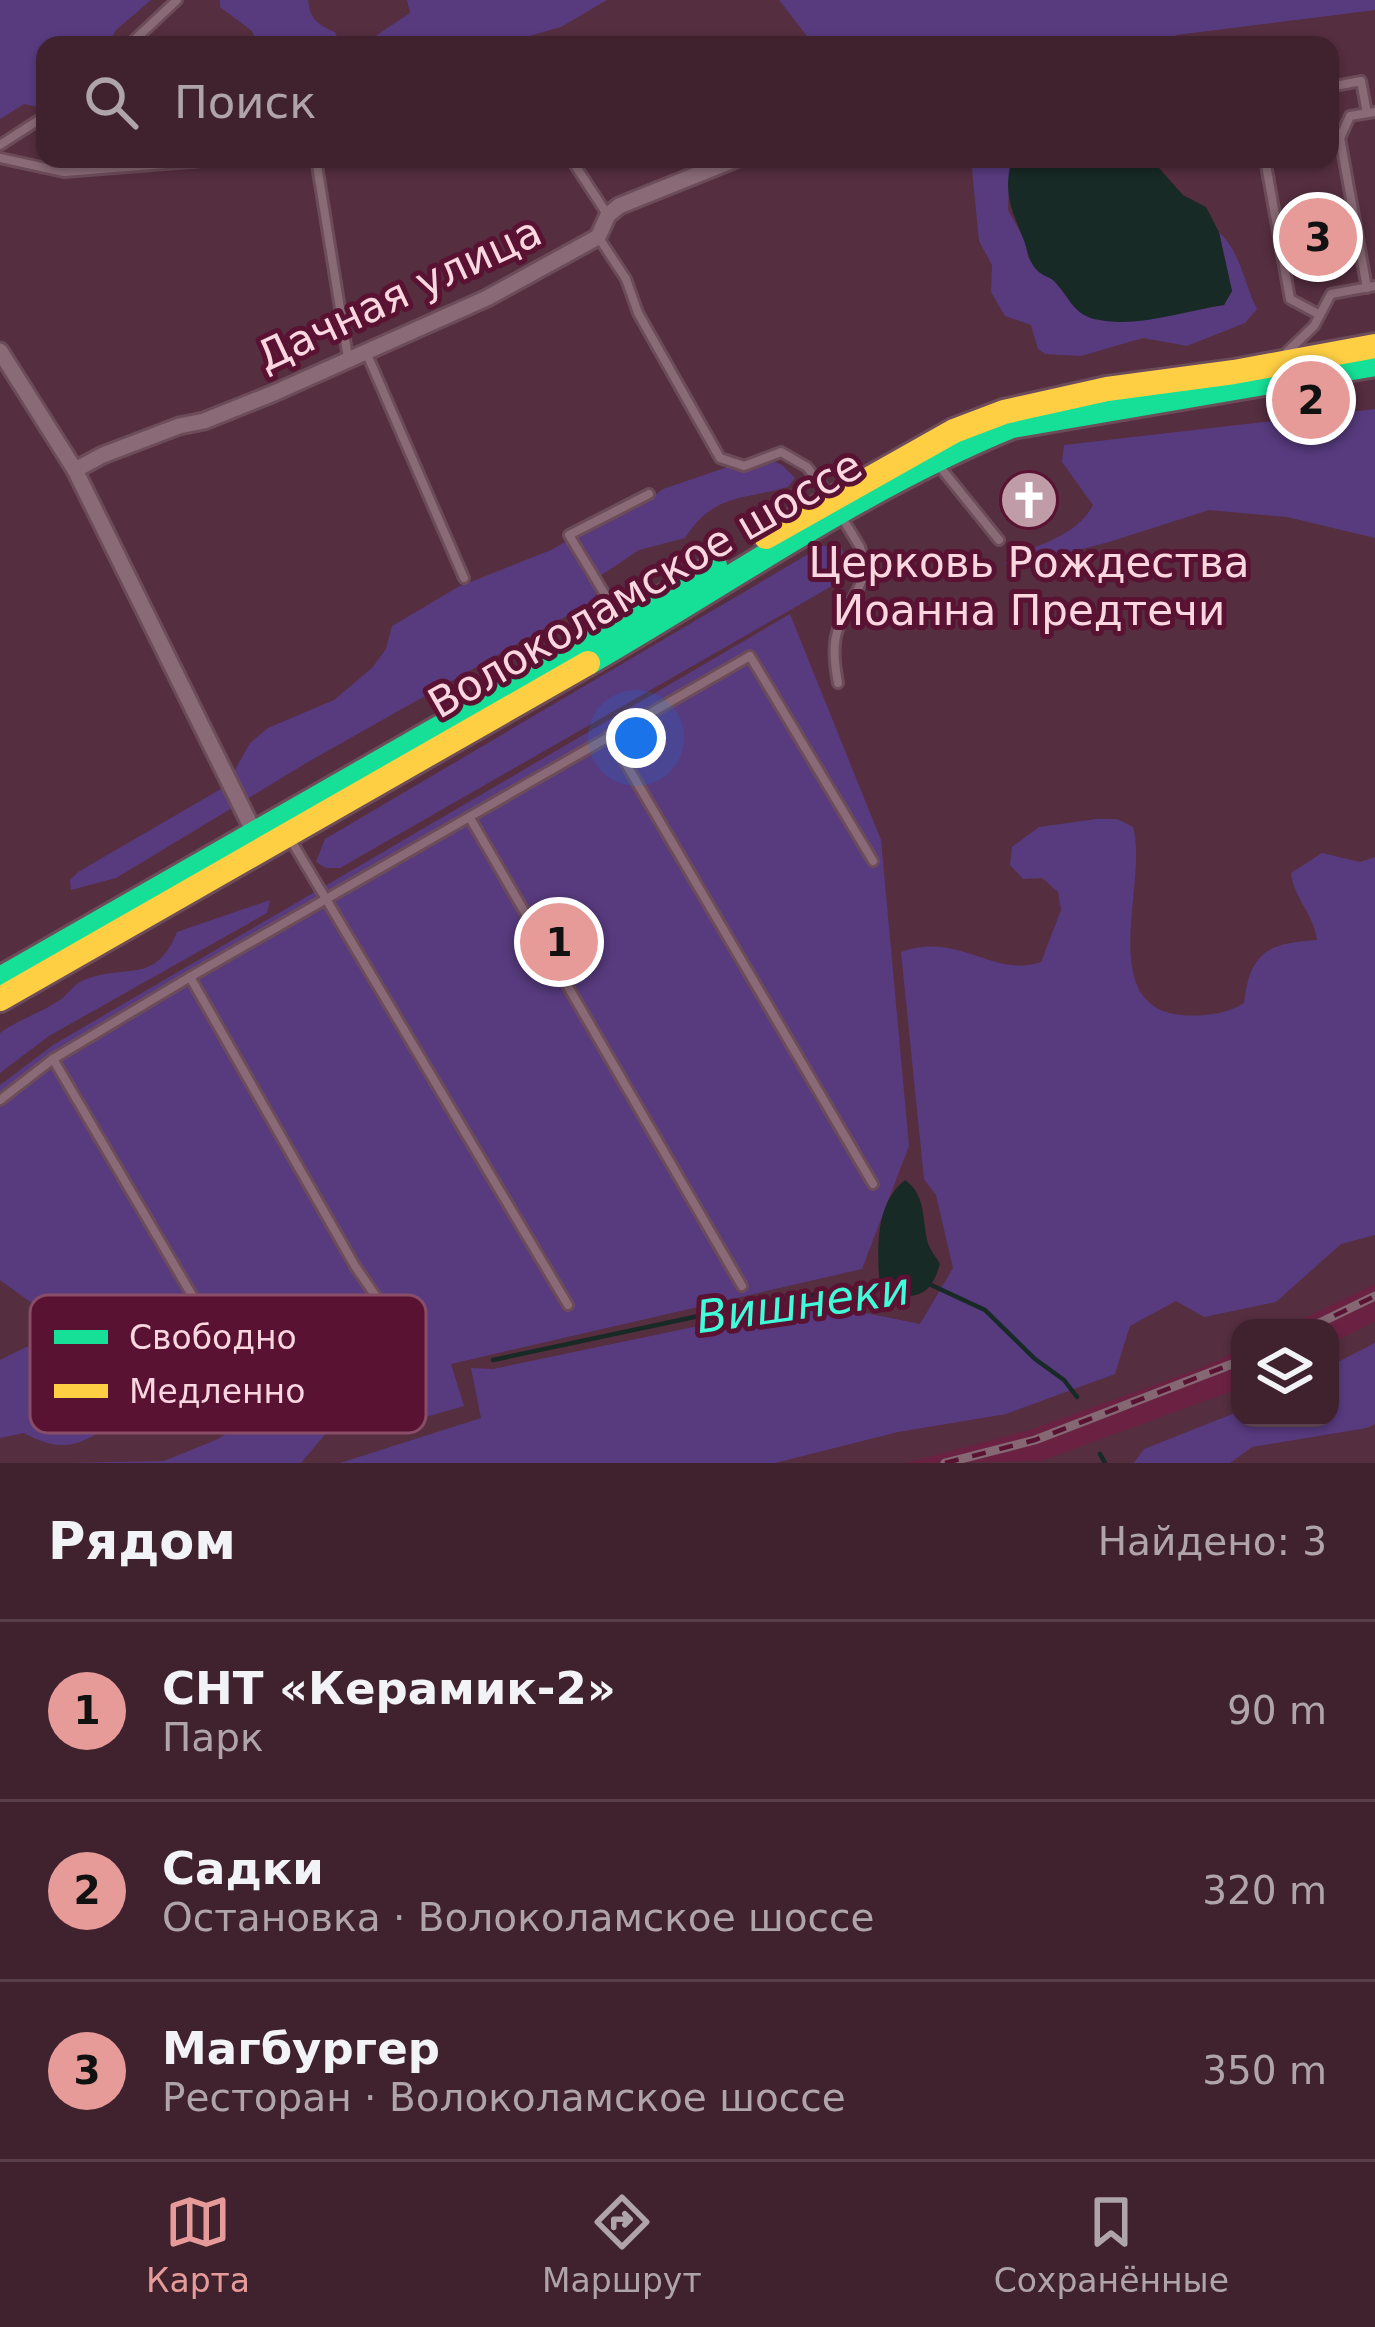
<!DOCTYPE html>
<html lang="ru">
<head>
<meta charset="utf-8">
<style>
	body { margin:0; font-family:"DejaVu Sans",sans-serif; background:#4b2f3b; color:#f1f3f6 }
	.controls { position:absolute; right:36px; bottom:36px; display:grid; overflow:hidden; border-radius:24px; box-shadow:0 3px 9px #0004 }
	.controls button { width:108px; height:108px; display:grid; place-items:center; padding:0; border:0; border-bottom:3px solid #593f4b; background:#40222f; color:#f1f3f6; font:60px sans-serif }
	.you { position:absolute; left:636px; top:738px; width:42px; height:42px; margin:-30px; border:9px solid #fff; border-radius:50%; background:#1a73e8; box-shadow:0 0 0 18px #1a73e833 }
	.badge { display:grid; place-items:center; width:78px; height:78px; border-radius:50%; background:#e69b98; color:#111; font-size:39px; font-weight:700 }
	.pin { position:absolute; translate:-50% -50%; border:6px solid #fff; box-shadow:0 3px 12px #0006 }
	.list { margin:0; padding:0; list-style:none }
	h2 { display:flex; justify-content:space-between; align-items:center; height:156px; margin:0; padding:0 48px; font-size:51px }
	h2 small { font-size:39px; font-weight:400; color:#aea4aa }
	.list li { display:grid; grid-template-columns:78px 1fr auto; gap:36px; align-items:center; box-sizing:border-box; height:180px; padding:0 48px; border-top:3px solid #593f4b }
	.list b { display:block; font-size:45px; white-space:nowrap }
	.list p { margin:0; font-size:39px; white-space:nowrap; color:#aea4aa }
	.list em { font-size:39px; font-style:normal; color:#aea4aa }
	.icon { flex:none; width:66px; height:66px; fill:none; stroke:currentColor; stroke-width:2; stroke-linecap:round; stroke-linejoin:round }
	.map { position:relative; flex:none; width:1375px; height:1463px; overflow:hidden }
	.search { position:absolute; background:#40222f; box-shadow:0 3px 9px #0004; left:36px; right:36px; top:36px; height:132px; display:flex; align-items:center; gap:30px; box-sizing:border-box; padding:0 42px; border-radius:24px; color:#aea4aa; font-size:45px }
	.sheet { height:696px; background:#40222f }
	nav { display:flex; justify-content:space-around; align-items:center; box-sizing:border-box; height:168px; border-top:3px solid #593f4b; background:#40222f; font-size:33px; color:#aea4aa }
	nav a { display:grid; justify-items:center; gap:6px }
	nav .on { color:#e69b98 }
	.map>svg:first-child { display:block }
	.built { fill:#6b2242 }
	.green { fill:#583b7f }
	.water { fill:#182a26 }
	.lines { fill:none; stroke-linecap:round; stroke-linejoin:round }
	.stream { stroke:#182a26; stroke-width:4.5 }
	.lane-casing { stroke:#6d4c5a; stroke-width:14 }
	.street-casing { stroke:#6d4c5a; stroke-width:21 }
	.fast-casing { stroke:#6d4c5a; stroke-width:30 }
	.slow-casing { stroke:#6d4c5a; stroke-width:30 }
	.lane { stroke:#896a76; stroke-width:8 }
	.street { stroke:#896a76; stroke-width:15 }
	.fast { stroke:#16e098; stroke-width:24 }
	.slow { stroke:#ffcf43; stroke-width:24 }
	.rail-casing { stroke:#856874; stroke-width:9 }
	.rail { stroke:#591232; stroke-width:4.5; stroke-dasharray:14; stroke-linecap:butt }
	.labels { text-anchor:middle; dominant-baseline:central; stroke-width:10; stroke-linejoin:round; paint-order:stroke }
	.street-label { font-size:42px; fill:#fad6e1; stroke:#591232 }
	.poi-label { font-size:42px; fill:#fad6e1; stroke:#591232 }
	.water-label { font-size:45px; font-style:italic; fill:#40fcd9; stroke:#591232 }
	.key { fill:#591232; stroke:#894d67; stroke-width:3 }
	.key-label { font-size:33px; fill:#fad6e1 }
</style>
</head>
<body>
<div class="map">
<svg width="1375" height="1463" viewBox="0 0 1375 1463">
	<rect width="100%" height="100%" fill="#552e3f"/>
	<g class="built">
		<path d="M 1375,1284 L 1375,1321 L 1330,1344 L 1330,1328 L 1284,1328 Z"/>
		<path d="M 1240,1349 L 1240,1388 L 1041,1461 L 906,1463 L 1030,1430 L 1204,1367 Z"/>
	</g>
	<g class="green">
		<path d="M 0,0 L 151,0 L 116,30 L 107,45 L 45,45 L 45,102 L 38,107 L 24,104 L 0,119 Z"/>
		<path d="M 220,0 L 308,0 C 310,19 318,25 335,32 L 341,45 L 258,45 L 252,31 L 220,7 Z"/>
		<path d="M 407,0 L 607,0 L 561,27 L 497,45 L 362,45 L 410,13 Z"/>
		<path d="M 779,0 L 1375,0 L 1375,10 L 1176,35 L 1170,45 L 814,45 Z"/>
		<path d="M 971,159 L 1032,159 L 1010,168 L 1008,210 L 1025,241 L 1028,257 L 1039,272 L 1051,277 L 1063,292 L 1138,321 L 1224,305 L 1232,291 L 1219,232 C 1241,252 1244,284 1257,309 L 1245,323 L 1187,346 L 1143,338 L 1081,356 L 1045,354 L 1038,349 L 1031,325 L 1005,316 L 991,292 L 992,265 L 979,241 Z"/>
		<path d="M 1375,409 L 1375,538 L 1287,517 L 1209,510 L 1109,542 L 1037,561 L 1004,564 C 1033,543 1076,539 1093,505 L 1062,462 L 1064,445 Z"/>
		<path d="M 760,456 L 782,465 L 795,478 L 788,487 C 742,500 714,493 685,538 L 639,550 L 600,576 L 595,600 L 308,762 L 116,878 L 71,890 L 70,880 L 78,872 L 226,786 L 250,743 L 268,728 L 334,700 L 372,668 L 386,649 L 392,626 L 458,587 L 551,550 L 618,512 L 642,505 L 663,489 Z"/>
		<path d="M 840,545 L 850,567 L 839,582 L 340,868 L 326,868 L 316,862 L 325,839 L 822,546 Z"/>
		<path d="M 790,614 L 881,840 L 909,1146 L 862,1269 L 451,1364 L 464,1406 L 408,1422 L 390,1408 L 328,1431 L 301,1463 L 68,1463 L 164,1461 L 218,1439 L 266,1407 L 209,1419 L 125,1371 L 0,1280 L 0,1085 L 53,1045 Z"/>
		<path d="M 1096,819 L 1117,819 L 1133,827 C 1149,881 1094,1006 1181,1015 C 1202,1017 1227,1014 1244,1003 C 1250,951 1269,943 1317,940 C 1314,914 1294,899 1291,873 L 1322,853 L 1360,862 L 1375,857 L 1375,1235 L 1341,1244 L 1276,1302 L 1204,1317 L 1176,1301 L 1130,1326 L 1115,1374 L 1006,1414 L 898,1432 L 775,1463 L 340,1463 L 481,1418 L 471,1368 L 493,1369 L 765,1312 L 851,1310 L 920,1324 L 953,1268 L 936,1195 L 924,1179 L 901,952 C 959,931 994,979 1041,962 L 1061,910 L 1058,892 L 1042,878 L 1023,879 L 1010,865 L 1012,847 L 1039,827 Z"/>
		<path d="M 270,900 L 267,913 L 49,1036 L 0,1073 L 0,1033 C 19,1019 41,1013 60,1000 C 68,994 72,986 82,981 C 123,962 155,987 177,932 Z"/>
		<path d="M 1375,1343 L 1375,1424 L 1367,1428 L 1252,1447 L 1230,1463 L 1134,1463 L 1144,1449 L 1240,1411 L 1240,1418 L 1330,1418 L 1330,1366 Z"/>
		<path d="M 43,1344 L 79,1346 L 144,1392 L 138,1410 C 93,1430 78,1463 24,1433 L 0,1438 L 0,1360 L 26,1347 Z"/>
	</g>
	<g class="water">
		<path d="M 1032,159 L 1151,159 L 1183,195 L 1206,207 L 1219,232 L 1232,291 L 1224,305 C 1183,311 1136,329 1094,319 C 1072,313 1069,296 1054,281 C 1050,277 1043,276 1039,272 C 1028,263 1028,250 1023,238 C 1013,212 1004,197 1010,167 Z"/>
		<path d="M 905,1180 C 928,1196 921,1223 929,1246 C 932,1253 937,1258 940,1264 C 929,1301 914,1297 880,1295 C 878,1257 872,1206 905,1180 Z"/>
	</g>
	<g class="lines">
		<g class="stream">
			<path d="M 929,1284 L 985,1310 L 1035,1359 L 1064,1380 L 1077,1397"/>
			<path d="M 493,1360 L 755,1304 L 882,1284"/>
			<path d="M 1100,1454 L 1105,1463"/>
		</g>
		<g class="lane-casing">
			<g id="lane">
				<path d="M 129,45 L 177,0"/>
				<path d="M 1330,87 L 1361,81 L 1367,113"/>
				<path d="M 0,145 L 45,116"/>
				<path d="M 0,158 L 64,172 L 228,159"/>
				<path d="M 316,159 L 348,358"/>
				<path d="M 571,159 L 607,214"/>
				<path d="M 1265,159 L 1290,299 L 1320,315"/>
				<path d="M 599,238 L 626,279 L 638,313 L 720,458 L 744,466 L 781,452 L 807,467 L 828,494"/>
				<path d="M 1367,288 L 1340,138 L 1350,116 L 1375,112"/>
				<path d="M 366,352 L 464,578"/>
				<path d="M 1287,352 L 1314,326 L 1331,294 L 1375,286"/>
				<path d="M 940,467 L 999,540"/>
				<path d="M 618,616 L 569,535 L 649,494"/>
				<path d="M 838,683 C 826,620 847,623 866,570 L 860,547 L 841,516"/>
				<path d="M 609,735 L 873,1184"/>
				<path d="M 470,818 L 742,1286"/>
				<path d="M 289,837 L 568,1305"/>
				<path d="M 190,977 L 355,1266 L 413,1350"/>
				<path d="M 53,1059 L 249,1392"/>
				<path d="M 0,1100 L 53,1059 L 190,977 L 750,656 L 873,861"/>
			</g>
		</g>
		<g class="street-casing">
			<g id="street">
				<path d="M 0,351 L 75,470 L 256,836"/>
				<path d="M 75,470 L 103,455 L 179,426 L 204,421 L 274,393 L 487,298 L 598,237 L 608,215 L 619,206 L 736,159"/>
			</g>
		</g>
		<g class="fast-casing">
			<g id="fast">
				<path d="M 588,663 C 727,583 862,487 1012,426 L 1375,364"/>
				<path d="M 0,979 L 586,644 L 715,566"/>
			</g>
		</g>
		<g class="slow-casing">
			<g id="slow">
				<path d="M 766,537 L 954,431 L 1004,412 L 1107,389 L 1234,372 L 1375,346"/>
				<path d="M 0,999 L 588,663"/>
			</g>
		</g>
		<use href="#lane" class="lane"/>
		<use href="#street" class="street"/>
		<use href="#fast" class="fast"/>
		<use href="#slow" class="slow"/>
		<g class="rail-casing">
			<g id="rail">
				<path d="M 1309,1328 L 1375,1296"/>
				<path d="M 945,1463 L 1035,1440 L 1240,1361"/>
			</g>
		</g>
		<use href="#rail" class="rail"/>
	</g>
	<defs>
		<g id="church-disc" transform="scale(3)"><circle r="9.5" fill="#c09ba8" stroke="#591232"/><path d="M-1.2-6h2.4v3.5h3.3v2.4h-3.3V6h-2.4V-.1h-3.3v-2.4h3.3Z" fill="#fff"/></g>
	</defs>
	<g fill-rule="evenodd">
		<use href="#church-disc" x="1029" y="500"/>
	</g>
	<g class="labels">
		<g class="street-label">
			<text transform="translate(399 294) rotate(-25)">Дачная улица</text>
			<text transform="translate(645 584) rotate(-30)">Волоколамское шоссе</text>
		</g>
		<g class="poi-label">
			<text x="1029" y="562">Церковь Рождества<tspan x="1029" dy="48">Иоанна Предтечи</tspan></text>
		</g>
		<g class="water-label">
			<text transform="translate(803 1303) rotate(-8)">Вишнеки</text>
		</g>
	</g>
	<rect x="30" y="1295" width="396" height="138" rx="18" class="key"/>
	<rect x="54" y="1330" width="54" height="14" fill="#16e098"/>
	<rect x="54" y="1384" width="54" height="14" fill="#ffcf43"/>
	<g class="key-label">
		<text x="129" y="1349">Свободно</text>
		<text x="129" y="1403">Медленно</text>
	</g>
</svg>
<div class="controls">
<button><svg class="icon" aria-label="layers" viewBox="0 0 24 24"><path d="M12 4l9 5-9 5-9-5zM3 14l9 5 9-5"/></svg></button>
</div>
<div class="you"></div>
<div class="pin badge" style="left:559px;top:942px">1</div>
<div class="pin badge" style="left:1311px;top:400px">2</div>
<div class="pin badge" style="left:1318px;top:237px">3</div>
<div class="search"><svg class="icon" aria-label="search" viewBox="0 0 24 24"><circle cx="10" cy="10" r="6"/><path d="M15 15l6 6"/></svg>Поиск</div>
</div>
<section class="sheet">
<h2>Рядом<small>Найдено: 3</small></h2>
<ul class="list">
<li><span class="badge">1</span><div><b>СНТ «Керамик-2»</b><p>Парк</p></div><em>90 m</em></li>
<li><span class="badge">2</span><div><b>Садки</b><p>Остановка · Волоколамское шоссе</p></div><em>320 m</em></li>
<li><span class="badge">3</span><div><b>Магбургер</b><p>Ресторан · Волоколамское шоссе</p></div><em>350 m</em></li>
</ul>
</section>
<nav>
<a class="on"><svg class="icon" aria-label="map" viewBox="0 0 24 24"><path d="M3 6l6-2 6 2 6-2v14l-6 2-6-2-6 2zM9 4v14M15 6v14"/></svg>Карта</a>
<a><svg class="icon" aria-label="directions" viewBox="0 0 24 24"><path d="M12 3l9 9-9 9-9-9zM9 14v-3h6M13 9l2 2-2 2"/></svg>Маршрут</a>
<a><svg class="icon" aria-label="saved" viewBox="0 0 24 24"><path d="M7 4h10v16l-5-4-5 4z"/></svg>Сохранённые</a>
</nav>
</body>
</html>
